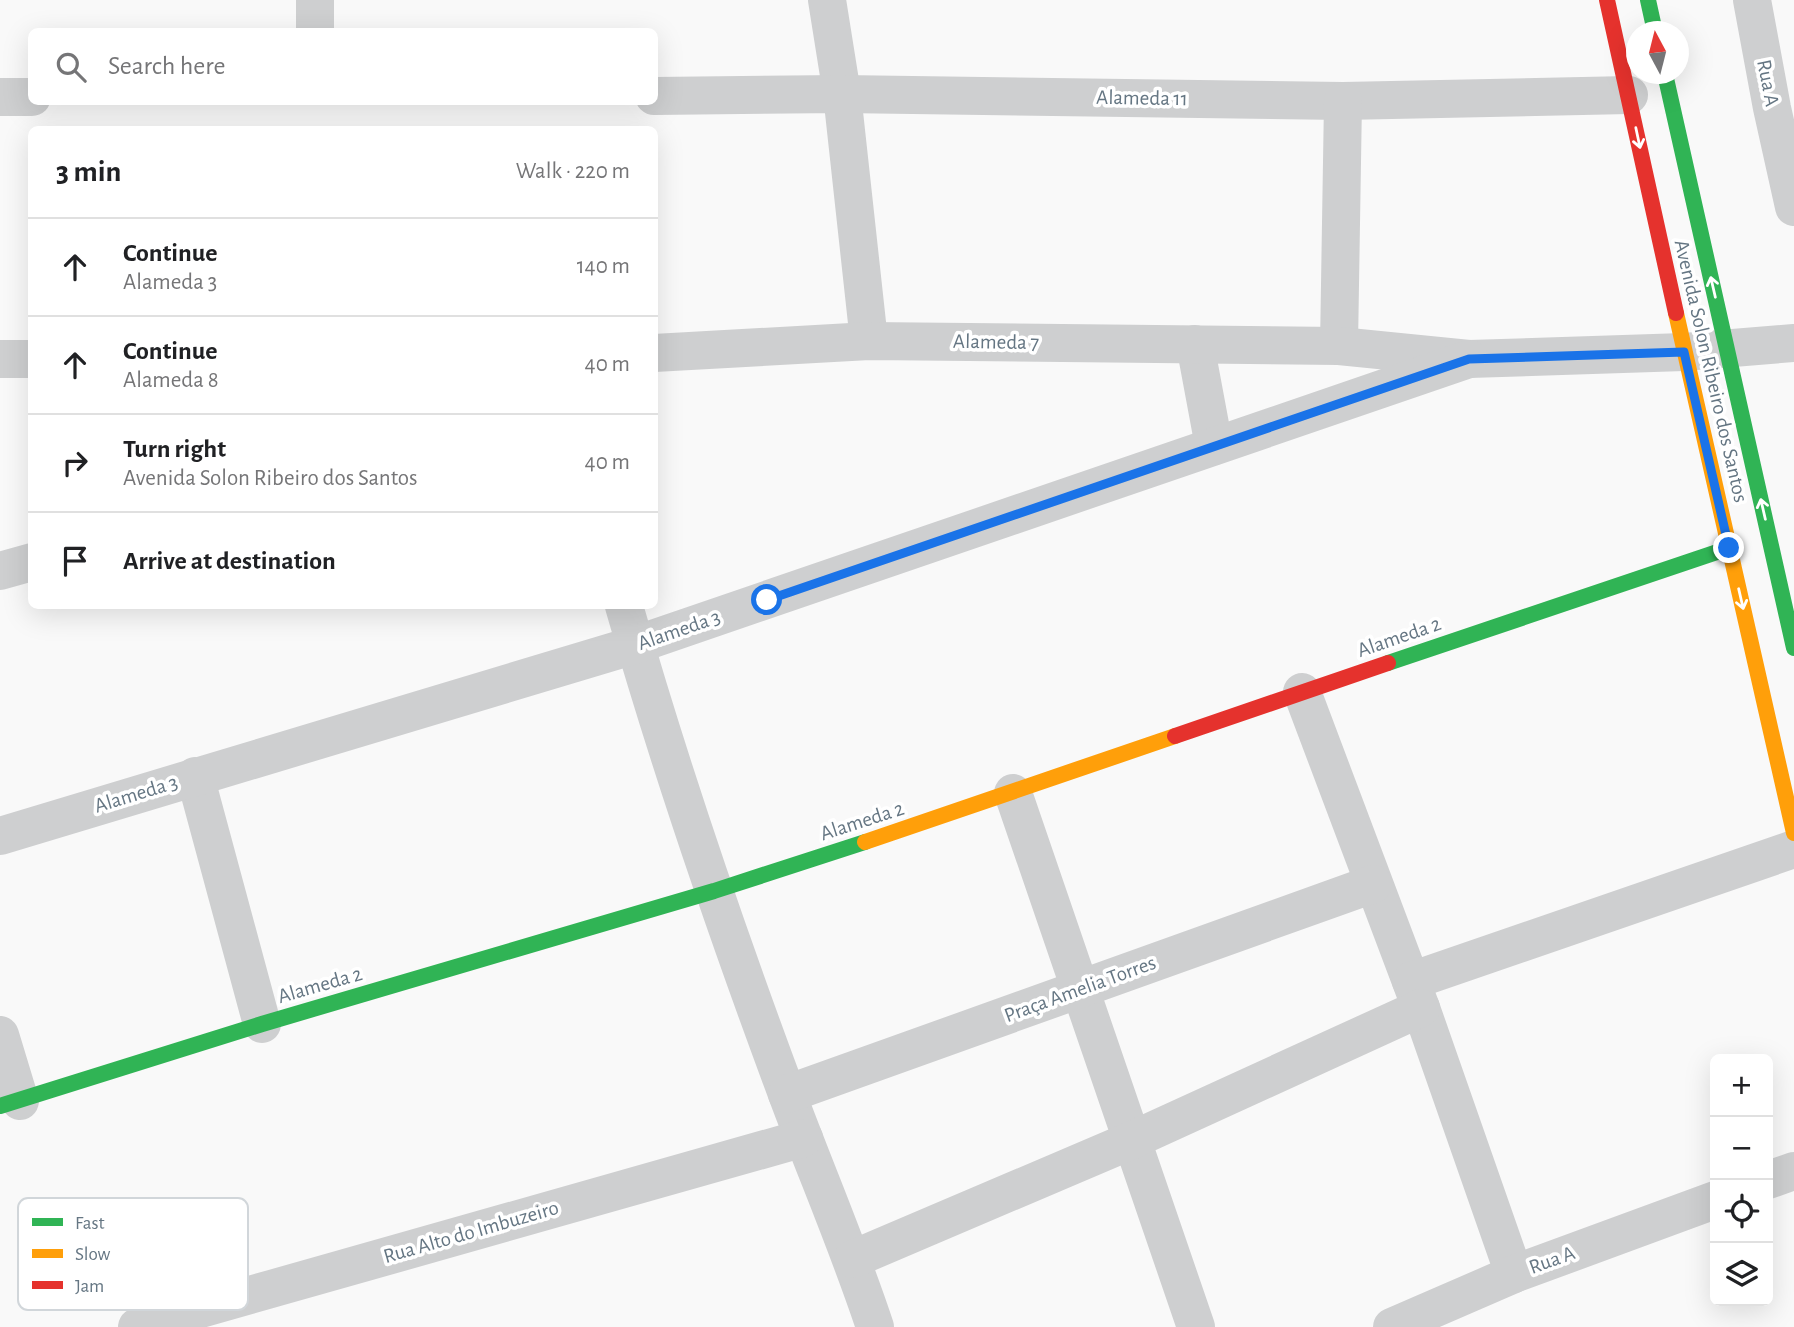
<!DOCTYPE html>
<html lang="en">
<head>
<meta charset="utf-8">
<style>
	body { margin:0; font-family:"Alegreya Sans",sans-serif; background:#f6f6f6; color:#202124 }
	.controls { position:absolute; right:21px; bottom:21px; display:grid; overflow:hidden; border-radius:10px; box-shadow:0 7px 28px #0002 }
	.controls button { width:63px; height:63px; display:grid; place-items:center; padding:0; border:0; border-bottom:2px solid #e0e0e0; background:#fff; color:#202124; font:35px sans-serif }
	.compass { position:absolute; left:1626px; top:21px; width:63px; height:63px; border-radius:50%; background:#fff; box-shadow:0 7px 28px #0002; rotate:353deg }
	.stop { position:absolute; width:21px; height:21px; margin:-16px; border:5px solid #1a73e8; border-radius:50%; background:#fff }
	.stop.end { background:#1a73e8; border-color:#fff; box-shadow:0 2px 7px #0008 }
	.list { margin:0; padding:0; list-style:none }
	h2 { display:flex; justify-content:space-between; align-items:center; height:91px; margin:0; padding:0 28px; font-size:30px }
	h2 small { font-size:23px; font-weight:400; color:#757577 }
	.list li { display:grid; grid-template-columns:46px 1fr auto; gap:21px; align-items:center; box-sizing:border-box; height:98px; padding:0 28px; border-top:2px solid #e0e0e0 }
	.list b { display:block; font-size:26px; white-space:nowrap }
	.list p { margin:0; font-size:23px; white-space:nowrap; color:#757577 }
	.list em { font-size:23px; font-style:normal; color:#757577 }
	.icon { flex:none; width:38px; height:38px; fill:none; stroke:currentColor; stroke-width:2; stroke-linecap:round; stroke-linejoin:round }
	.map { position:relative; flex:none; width:1794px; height:1327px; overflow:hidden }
	.search { position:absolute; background:#fff; box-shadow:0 7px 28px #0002; left:28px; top:28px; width:630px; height:77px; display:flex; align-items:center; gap:18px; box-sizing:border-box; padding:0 24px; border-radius:10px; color:#757577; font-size:26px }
	.panel { position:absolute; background:#fff; box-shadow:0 7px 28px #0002; left:28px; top:126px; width:630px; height:483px; border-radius:10px }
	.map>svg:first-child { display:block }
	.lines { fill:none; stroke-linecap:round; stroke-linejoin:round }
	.street { stroke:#cecfd0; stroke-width:38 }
	.fast { stroke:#30b455; stroke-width:16 }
	.slow { stroke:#ff9f0a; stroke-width:16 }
	.jam { stroke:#e5322d; stroke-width:16 }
	.oneway { stroke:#fff }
	.route { stroke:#1a73e8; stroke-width:9 }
	.labels { text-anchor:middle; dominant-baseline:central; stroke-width:7; stroke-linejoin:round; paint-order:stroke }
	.street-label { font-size:21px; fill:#657683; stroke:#fff }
	.key { fill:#fff; stroke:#d1d6da; stroke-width:2 }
	.key-label { font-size:19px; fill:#657683 }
</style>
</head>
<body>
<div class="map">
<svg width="1794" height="1327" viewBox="0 0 1794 1327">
	<rect width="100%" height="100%" fill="#f9f9f9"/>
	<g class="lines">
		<g class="street">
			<path d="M 827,0 L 842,94 L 869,341"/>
			<path d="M 1752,0 L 1772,108 L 1794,207"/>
			<path d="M 315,32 L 315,0"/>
			<path d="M 654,96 L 842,94 L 1343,101 L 1629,95"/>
			<path d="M 0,97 L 32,97"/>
			<path d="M 1195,344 L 1214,446"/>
			<path d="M 1339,346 L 1343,101"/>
			<path d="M 654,353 L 869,341 L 1339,346 L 1469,359 L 1684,352 L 1794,343"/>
			<path d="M 0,359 L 32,359"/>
			<path d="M 0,571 L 32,562"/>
			<path d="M 624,606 C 671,770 727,933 787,1094 C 816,1172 849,1248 875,1327"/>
			<path d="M 1302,692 L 1421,1008 L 1514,1274"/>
			<path d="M 195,776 L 262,1024"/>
			<path d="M 1013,793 L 1196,1327"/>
			<path d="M 0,836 L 635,645 L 1469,359"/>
			<path d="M 1411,981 L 1794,849"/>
			<path d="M 0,1035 L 20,1101"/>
			<path d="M 787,1094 L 1373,884"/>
			<path d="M 1768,1180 L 1794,1171"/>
			<path d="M 853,1259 L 1130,1141 L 1421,1008"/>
			<path d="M 137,1327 L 804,1138"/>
			<path d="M 1392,1327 L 1514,1274 L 1715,1200"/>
		</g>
		<g class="fast">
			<path d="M 1648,0 L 1655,32"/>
			<path d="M 1665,74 L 1794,648"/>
			<path d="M 1388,663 L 1729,548"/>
			<path d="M 0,1106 L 262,1024 L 714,891 L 865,842"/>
		</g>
		<g class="slow">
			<path d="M 1676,313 L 1794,833"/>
			<path d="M 865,842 L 1175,736"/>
		</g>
		<g class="jam">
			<path d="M 1607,0 L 1676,313"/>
			<path d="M 1175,736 L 1388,663"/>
		</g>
	</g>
	<defs><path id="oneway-shaft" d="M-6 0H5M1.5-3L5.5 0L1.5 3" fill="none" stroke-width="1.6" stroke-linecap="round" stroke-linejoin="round" transform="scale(1.75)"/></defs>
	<g class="oneway">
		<use href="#oneway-shaft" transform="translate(1638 138) rotate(78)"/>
		<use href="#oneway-shaft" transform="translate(1713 287) rotate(-103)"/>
		<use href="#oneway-shaft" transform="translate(1763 509) rotate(-103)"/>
		<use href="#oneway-shaft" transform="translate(1741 599) rotate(77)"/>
	</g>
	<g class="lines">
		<path class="route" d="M 767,600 L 1469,359 L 1684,352 L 1729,548"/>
	</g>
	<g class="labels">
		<g class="street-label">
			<text transform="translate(1768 83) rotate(79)">Rua A</text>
			<text transform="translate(1142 98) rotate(1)">Alameda 11</text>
			<text transform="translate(996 342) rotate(1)">Alameda 7</text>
			<text transform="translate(1711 371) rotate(77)">Avenida Solon Ribeiro dos Santos</text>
			<text transform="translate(679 630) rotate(-19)">Alameda 3</text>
			<text transform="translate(1399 637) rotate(-19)">Alameda 2</text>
			<text transform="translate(136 794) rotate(-17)">Alameda 3</text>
			<text transform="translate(862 821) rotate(-18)">Alameda 2</text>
			<text transform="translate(320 985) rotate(-16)">Alameda 2</text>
			<text transform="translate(1080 989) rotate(-20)">Praça Amelia Torres</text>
			<text transform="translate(471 1232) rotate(-16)">Rua Alto do Imbuzeiro</text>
			<text transform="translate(1552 1260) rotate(-20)">Rua A</text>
		</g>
	</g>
	<rect x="18" y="1198" width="230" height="112" rx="10" class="key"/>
	<rect x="32" y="1218" width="31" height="8" fill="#30b455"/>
	<rect x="32" y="1249" width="31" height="9" fill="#ff9f0a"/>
	<rect x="32" y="1281" width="31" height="8" fill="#e5322d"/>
	<g class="key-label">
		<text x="75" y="1229">Fast</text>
		<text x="75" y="1260">Slow</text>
		<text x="75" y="1292">Jam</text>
	</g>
</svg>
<div class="controls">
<button>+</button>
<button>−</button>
<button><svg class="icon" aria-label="locate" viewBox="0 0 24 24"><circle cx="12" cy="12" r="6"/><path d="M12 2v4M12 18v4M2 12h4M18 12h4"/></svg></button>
<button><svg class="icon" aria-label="layers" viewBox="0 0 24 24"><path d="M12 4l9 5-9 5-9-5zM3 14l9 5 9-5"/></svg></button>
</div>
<svg class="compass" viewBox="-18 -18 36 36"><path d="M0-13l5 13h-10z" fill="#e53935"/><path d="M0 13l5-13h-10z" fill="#757577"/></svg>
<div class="stop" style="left:767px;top:600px"></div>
<div class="stop end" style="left:1729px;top:548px"></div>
<div class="search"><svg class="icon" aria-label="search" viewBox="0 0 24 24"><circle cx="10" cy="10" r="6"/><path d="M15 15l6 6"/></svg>Search here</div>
<section class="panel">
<h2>3 min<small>Walk · 220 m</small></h2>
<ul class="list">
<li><svg class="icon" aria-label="ahead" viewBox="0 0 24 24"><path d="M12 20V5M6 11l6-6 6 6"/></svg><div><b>Continue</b><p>Alameda 3</p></div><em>140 m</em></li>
<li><svg class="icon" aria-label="ahead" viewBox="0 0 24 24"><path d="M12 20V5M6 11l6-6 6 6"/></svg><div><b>Continue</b><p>Alameda 8</p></div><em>40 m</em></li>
<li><svg class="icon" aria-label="right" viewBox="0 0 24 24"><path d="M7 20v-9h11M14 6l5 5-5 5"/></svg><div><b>Turn right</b><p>Avenida Solon Ribeiro dos Santos</p></div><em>40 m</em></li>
<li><svg class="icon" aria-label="arrive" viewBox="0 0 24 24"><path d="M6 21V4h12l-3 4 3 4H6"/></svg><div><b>Arrive at destination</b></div></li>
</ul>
</section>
</div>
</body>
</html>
